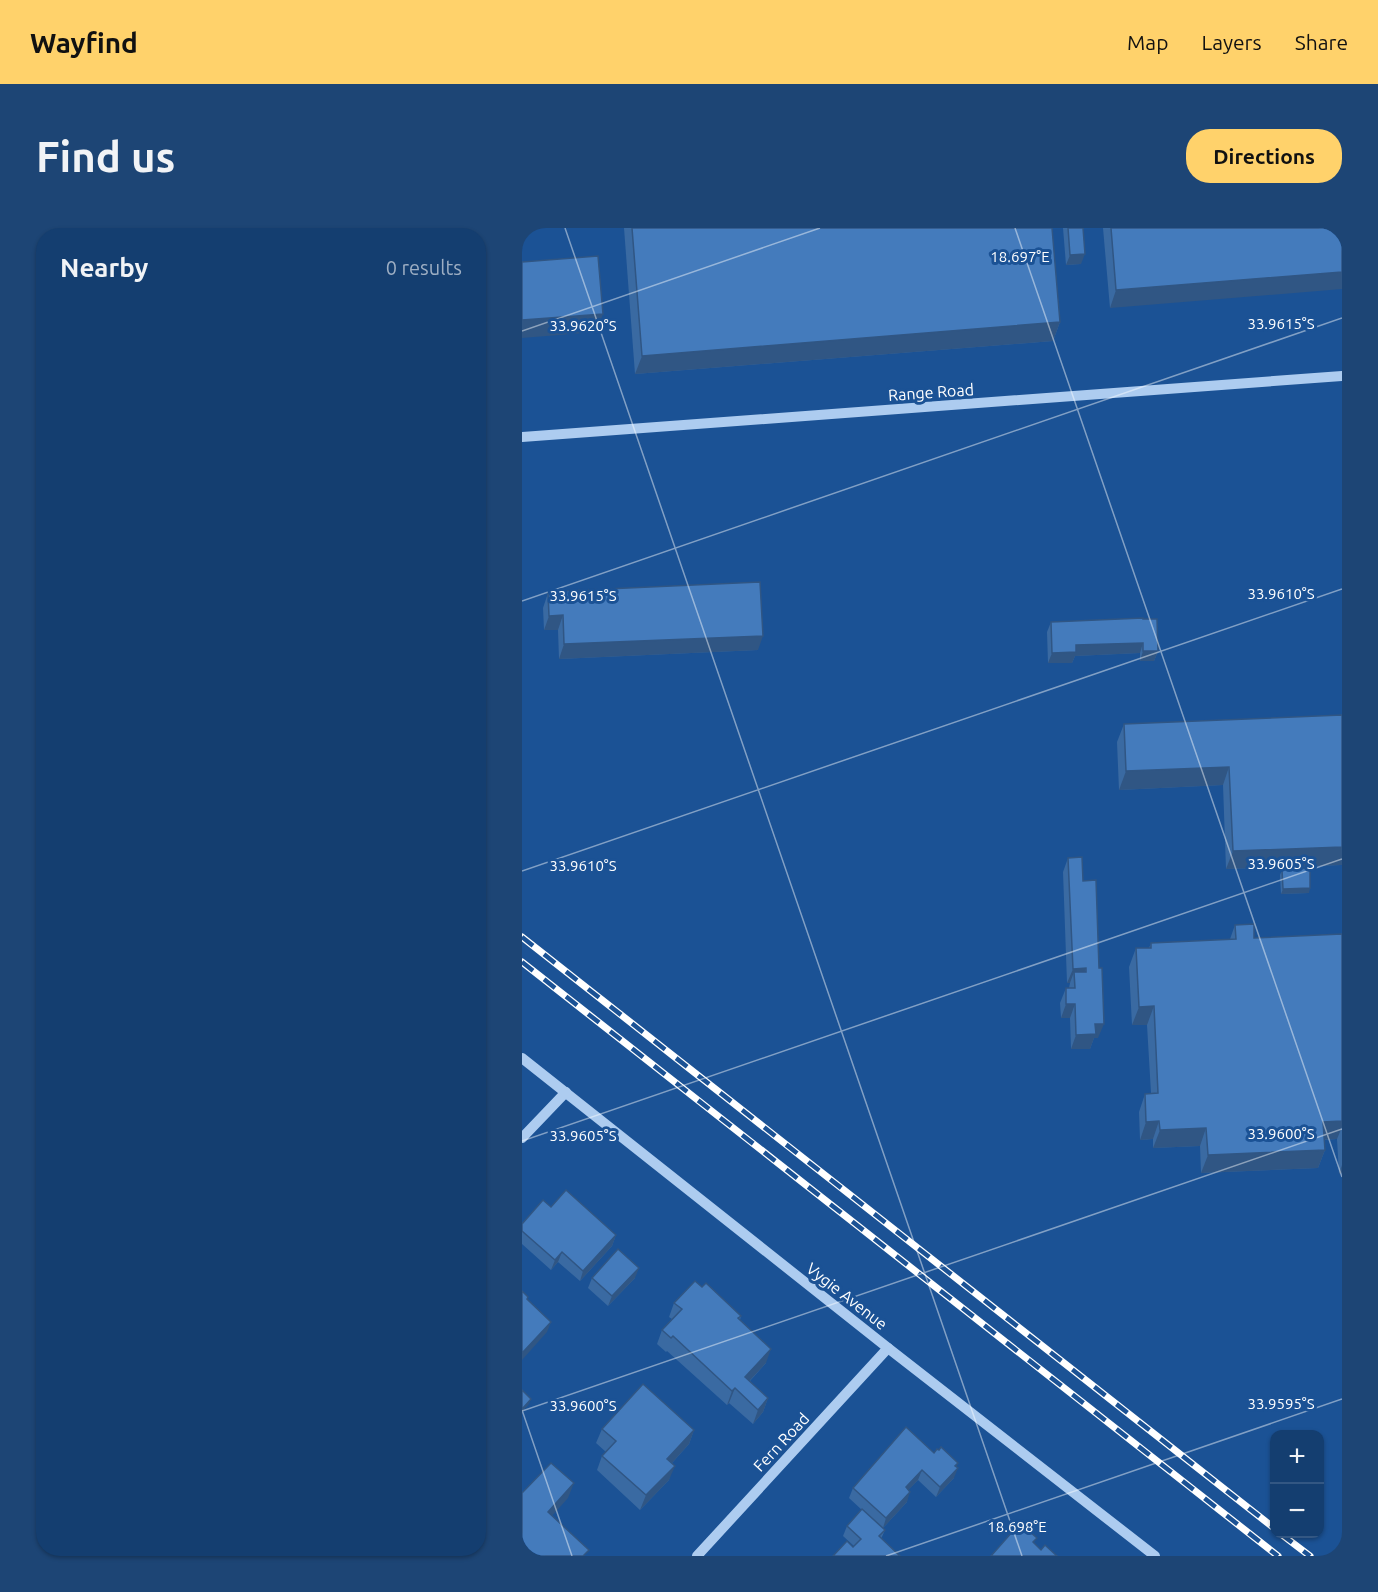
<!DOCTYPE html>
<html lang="en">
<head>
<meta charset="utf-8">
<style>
	body { margin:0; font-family:Ubuntu,sans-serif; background:#1d4575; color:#f1f3f6 }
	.controls { position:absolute; right:18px; bottom:18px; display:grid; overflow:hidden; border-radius:12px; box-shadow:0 2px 4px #0004 }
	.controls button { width:54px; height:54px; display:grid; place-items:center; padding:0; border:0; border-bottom:2px solid #335783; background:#143e70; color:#f1f3f6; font:30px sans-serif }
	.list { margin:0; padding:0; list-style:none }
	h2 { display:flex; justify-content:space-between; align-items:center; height:78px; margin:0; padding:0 24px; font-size:26px }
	h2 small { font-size:20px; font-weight:400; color:#9daec3 }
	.map { position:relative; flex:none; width:820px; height:1328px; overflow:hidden; border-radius:24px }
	header { display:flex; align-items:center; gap:36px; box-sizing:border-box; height:84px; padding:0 30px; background:#ffd26b; color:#111 }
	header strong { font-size:28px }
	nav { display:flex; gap:33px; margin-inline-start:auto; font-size:21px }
	.intro { display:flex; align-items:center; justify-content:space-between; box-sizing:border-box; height:144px; padding:0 36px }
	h1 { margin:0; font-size:42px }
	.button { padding:15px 27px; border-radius:24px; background:#ffd26b; color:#111; font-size:21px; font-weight:700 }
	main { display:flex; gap:36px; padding:0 36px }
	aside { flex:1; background:#143e70; border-radius:24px; box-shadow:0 2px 4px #0004 }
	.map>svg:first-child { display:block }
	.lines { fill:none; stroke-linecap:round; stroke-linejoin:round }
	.minor { stroke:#adccf0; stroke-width:10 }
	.rail-casing { stroke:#fff; stroke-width:7 }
	.rail { stroke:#1b5295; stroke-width:4.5; stroke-dasharray:14; stroke-linecap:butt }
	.wall { fill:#3a6aa2 }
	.shaded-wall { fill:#305684 }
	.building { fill:#447bbc; stroke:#305684; stroke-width:1.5 }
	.ticks { fill:none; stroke:#fff; stroke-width:1.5; stroke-opacity:0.45 }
	.labels { text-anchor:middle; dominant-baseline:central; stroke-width:6; stroke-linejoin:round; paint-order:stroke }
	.street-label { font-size:16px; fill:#fff; stroke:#1b5295 }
	.ticks-label { font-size:15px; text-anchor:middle; fill:#fff; stroke:#1b5295; stroke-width:6; stroke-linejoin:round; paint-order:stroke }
</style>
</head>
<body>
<header>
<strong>Wayfind</strong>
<nav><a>Map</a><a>Layers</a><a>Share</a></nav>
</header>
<div class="intro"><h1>Find us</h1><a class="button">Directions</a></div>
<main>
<aside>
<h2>Nearby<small>0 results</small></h2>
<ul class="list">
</ul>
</aside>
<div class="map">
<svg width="820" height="1328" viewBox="0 0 820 1328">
	<rect width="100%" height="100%" fill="#1b5295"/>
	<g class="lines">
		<g class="minor">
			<path d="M 0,209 L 820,148"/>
			<path d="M 0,830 L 366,1120 L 633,1328"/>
			<path d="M 0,910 L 44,864"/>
			<path d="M 175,1328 L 366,1120"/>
		</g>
		<g class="rail-casing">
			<g id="rail">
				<path d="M 0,709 L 752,1300"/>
				<path d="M 0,734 L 756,1328"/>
				<path d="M 759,1306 L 788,1328"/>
			</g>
		</g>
		<use href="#rail" class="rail"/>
	</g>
	<g class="wall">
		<path d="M 102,0 L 530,0 L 538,94 L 531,113 L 113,146 Z"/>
		<path d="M 541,0 L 561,0 L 559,36 L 544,37 Z"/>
		<path d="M 581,0 L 820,0 L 588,80 Z"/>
		<path d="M 40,363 L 236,422 L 37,431 L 36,402 L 22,402 L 21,380 L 26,365 L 39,365 Z"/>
		<path d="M 621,391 L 636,423 L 632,433 L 618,433 L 618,425 L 553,428 L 550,435 L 526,435 L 525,404 L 529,394 Z"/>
		<path d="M 820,487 L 820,637 L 704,641 L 701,557 L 597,562 L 595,514 L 602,496 Z"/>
		<path d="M 546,630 L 561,653 L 576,810 L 572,810 L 568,821 L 549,821 L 548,790 L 539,790 L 538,775 L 544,760 L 547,760 L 548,755 L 545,755 L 541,644 Z"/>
		<path d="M 760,642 L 787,665 L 759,666 L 758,647 Z"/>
		<path d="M 713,697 L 732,710 L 820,706 L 820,945 L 817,946 L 815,911 L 802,912 L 803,922 L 796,940 L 679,945 L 678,918 L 631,920 L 631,911 L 618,912 L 617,884 L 623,866 L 629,865 L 625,797 L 610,797 L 607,739 L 614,720 L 627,720 L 629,715 L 708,711 Z"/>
		<path d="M 29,979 L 94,1007 L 90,1018 L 58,1053 L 36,1034 L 29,1042 L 0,1016 L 0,996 Z"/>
		<path d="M 70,1050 L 113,1050 L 86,1078 L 66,1060 Z"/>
		<path d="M 180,1059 L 219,1088 L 218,1092 L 244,1135 L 228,1153 L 246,1170 L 241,1184 L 231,1196 L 207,1175 L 205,1177 L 145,1123 L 144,1124 L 135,1116 L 140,1102 L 150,1091 L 147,1089 L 152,1075 Z"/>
		<path d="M 80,1201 L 172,1202 L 167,1216 L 150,1235 L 147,1252 L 118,1282 L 75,1242 L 80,1228 L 84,1224 L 74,1215 Z"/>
		<path d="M 412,1225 L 432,1250 L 414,1269 L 396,1252 L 386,1262 L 385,1274 L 361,1300 L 363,1302 L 359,1311 L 331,1319 L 332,1318 L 321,1308 L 325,1298 L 340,1282 L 327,1270 L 331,1260 Z"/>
	</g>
	<g class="shaded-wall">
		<path d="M 563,26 L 559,36 L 544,37 L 548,27 Z"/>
		<path d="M 820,44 L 820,61 L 588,80 L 594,62 Z"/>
		<path d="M 81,86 L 74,104 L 0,110 L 0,92 Z"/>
		<path d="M 538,94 L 531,113 L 113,146 L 120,128 Z"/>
		<path d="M 41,387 L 36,402 L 22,402 L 27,388 Z"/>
		<path d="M 241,408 L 236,422 L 37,431 L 42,416 Z"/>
		<path d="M 621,415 L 618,425 L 553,428 L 550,435 L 526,435 L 530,425 L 554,417 Z"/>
		<path d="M 621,423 L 636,423 L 632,433 L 618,433 Z"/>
		<path d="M 707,539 L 701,557 L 597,562 L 604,543 Z"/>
		<path d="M 820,619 L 820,637 L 704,641 L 711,623 Z"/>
		<path d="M 788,660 L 787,665 L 759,666 L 761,661 Z"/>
		<path d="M 564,740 L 559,755 L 552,744 L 548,755 L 545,755 L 551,741 Z"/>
		<path d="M 544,776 L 553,776 L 548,790 L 539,790 Z"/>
		<path d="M 632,778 L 625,797 L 610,797 L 617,779 Z"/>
		<path d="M 573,796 L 582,796 L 576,810 L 572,810 L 568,821 L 549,821 L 554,807 Z"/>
		<path d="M 637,893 L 631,911 L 618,912 L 624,894 Z"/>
		<path d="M 820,893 L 820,899 L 815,911 L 795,912 L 801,894 Z"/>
		<path d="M 684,900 L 678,918 L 631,920 L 638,902 Z"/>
		<path d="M 803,922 L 796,940 L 679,945 L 686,927 Z"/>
		<path d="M 820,937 L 820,945 L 817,946 Z"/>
		<path d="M 94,1007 L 90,1018 L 58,1053 L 61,1043 Z"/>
		<path d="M 40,1024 L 36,1034 L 29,1042 L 33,1032 Z"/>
		<path d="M 117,1040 L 113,1050 L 86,1078 L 90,1068 Z"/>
		<path d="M 29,1094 L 25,1104 L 0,1132 L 0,1125 Z"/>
		<path d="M 249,1121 L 244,1135 L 218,1163 L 223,1149 Z"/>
		<path d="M 213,1160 L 207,1175 L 205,1177 L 210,1163 Z"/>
		<path d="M 246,1170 L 241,1184 L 231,1196 L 236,1182 Z"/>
		<path d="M 9,1171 L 7,1176 L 0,1184 L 0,1181 Z"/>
		<path d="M 172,1202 L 167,1216 L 140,1246 L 145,1231 Z"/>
		<path d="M 436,1235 L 433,1243 L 436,1240 L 432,1250 L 414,1269 L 418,1259 Z"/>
		<path d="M 153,1238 L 147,1252 L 118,1282 L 124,1267 Z"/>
		<path d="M 400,1242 L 396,1252 L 380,1269 L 384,1259 Z"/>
		<path d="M 52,1255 L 46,1270 L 20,1299 L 26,1284 Z"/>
		<path d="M 388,1264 L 385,1274 L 361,1300 L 364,1290 Z"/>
	</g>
	<g class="building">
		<path d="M 110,0 L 530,0 L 538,94 L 120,128 Z"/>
		<path d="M 546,0 L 561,0 L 563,26 L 548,27 Z"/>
		<path d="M 589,0 L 820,0 L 820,44 L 594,62 Z"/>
		<path d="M 76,28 L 81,86 L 0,92 L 0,34 Z"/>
		<path d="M 238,354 L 241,408 L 42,416 L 41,387 L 27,388 L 26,365 L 40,365 L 40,363 Z"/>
		<path d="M 621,390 L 621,391 L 635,391 L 636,423 L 621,423 L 621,415 L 554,417 L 554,424 L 530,425 L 529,394 Z"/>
		<path d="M 820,487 L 820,619 L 711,623 L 707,539 L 604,543 L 602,496 Z"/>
		<path d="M 560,629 L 561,653 L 574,652 L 577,740 L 580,740 L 582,796 L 573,796 L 574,806 L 554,807 L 553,776 L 544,776 L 544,760 L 553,760 L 552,744 L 564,744 L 564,740 L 551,741 L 546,630 Z"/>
		<path d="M 788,640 L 788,660 L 761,661 L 760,642 Z"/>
		<path d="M 732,696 L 732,710 L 820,706 L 820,893 L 801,894 L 803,922 L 686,927 L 684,900 L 638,902 L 637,893 L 624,894 L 623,866 L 636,865 L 632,778 L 617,779 L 614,720 L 629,720 L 629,715 L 714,711 L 713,697 Z"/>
		<path d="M 44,962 L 94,1007 L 61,1043 L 40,1024 L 33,1032 L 0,1003 L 0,996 L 21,972 L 29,979 Z"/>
		<path d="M 96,1021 L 117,1040 L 90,1068 L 70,1050 Z"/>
		<path d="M 173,1053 L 180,1059 L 184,1055 L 219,1088 L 216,1090 L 249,1121 L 223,1149 L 246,1170 L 236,1182 L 213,1160 L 210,1163 L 151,1108 L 149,1110 L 140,1102 L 160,1081 L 152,1075 Z"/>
		<path d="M 0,1063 L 6,1069 L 5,1071 L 29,1094 L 0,1125 Z"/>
		<path d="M 121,1156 L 172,1202 L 145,1231 L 153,1238 L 124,1267 L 80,1228 L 94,1213 L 80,1201 Z"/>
		<path d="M 0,1162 L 9,1171 L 0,1181 Z"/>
		<path d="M 384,1199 L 412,1225 L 415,1221 L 417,1222 L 419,1219 L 436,1235 L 433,1238 L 436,1240 L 418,1259 L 400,1242 L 384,1259 L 388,1264 L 364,1290 L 331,1260 Z"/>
		<path d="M 29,1235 L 52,1255 L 26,1284 L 67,1322 L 61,1328 L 0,1328 L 0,1265 Z"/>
		<path d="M 340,1281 L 363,1302 L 357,1308 L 378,1328 L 311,1328 L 325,1313 L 331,1319 L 339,1311 L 325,1298 Z"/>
		<path d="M 498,1295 L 515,1310 L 511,1314 L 519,1322 L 523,1317 L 535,1328 L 469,1328 Z"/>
	</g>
	<path class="ticks" d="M 43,0 L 500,1328M 493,0 L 820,949M 0,103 L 298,0M 0,373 L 820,90M 0,643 L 820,361M 0,913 L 820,631M 0,1182 L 50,1328M 0,1183 L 820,901M 364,1328 L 820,1171"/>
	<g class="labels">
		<g class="street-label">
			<text transform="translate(409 164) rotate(-4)">Range Road</text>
			<text transform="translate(325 1068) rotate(38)">Vygie Avenue</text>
			<text transform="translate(259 1214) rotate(-47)">Fern Road</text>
		</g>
	</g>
	<g class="ticks-label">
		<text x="498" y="34">18.697°E</text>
		<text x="759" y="101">33.9615°S</text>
		<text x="61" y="103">33.9620°S</text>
		<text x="759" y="371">33.9610°S</text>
		<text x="61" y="373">33.9615°S</text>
		<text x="759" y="641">33.9605°S</text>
		<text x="61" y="643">33.9610°S</text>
		<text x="759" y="911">33.9600°S</text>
		<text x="61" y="913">33.9605°S</text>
		<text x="759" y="1181">33.9595°S</text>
		<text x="61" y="1183">33.9600°S</text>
		<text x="495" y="1304">18.698°E</text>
	</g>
</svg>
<div class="controls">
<button>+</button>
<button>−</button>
</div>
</div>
</main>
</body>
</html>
